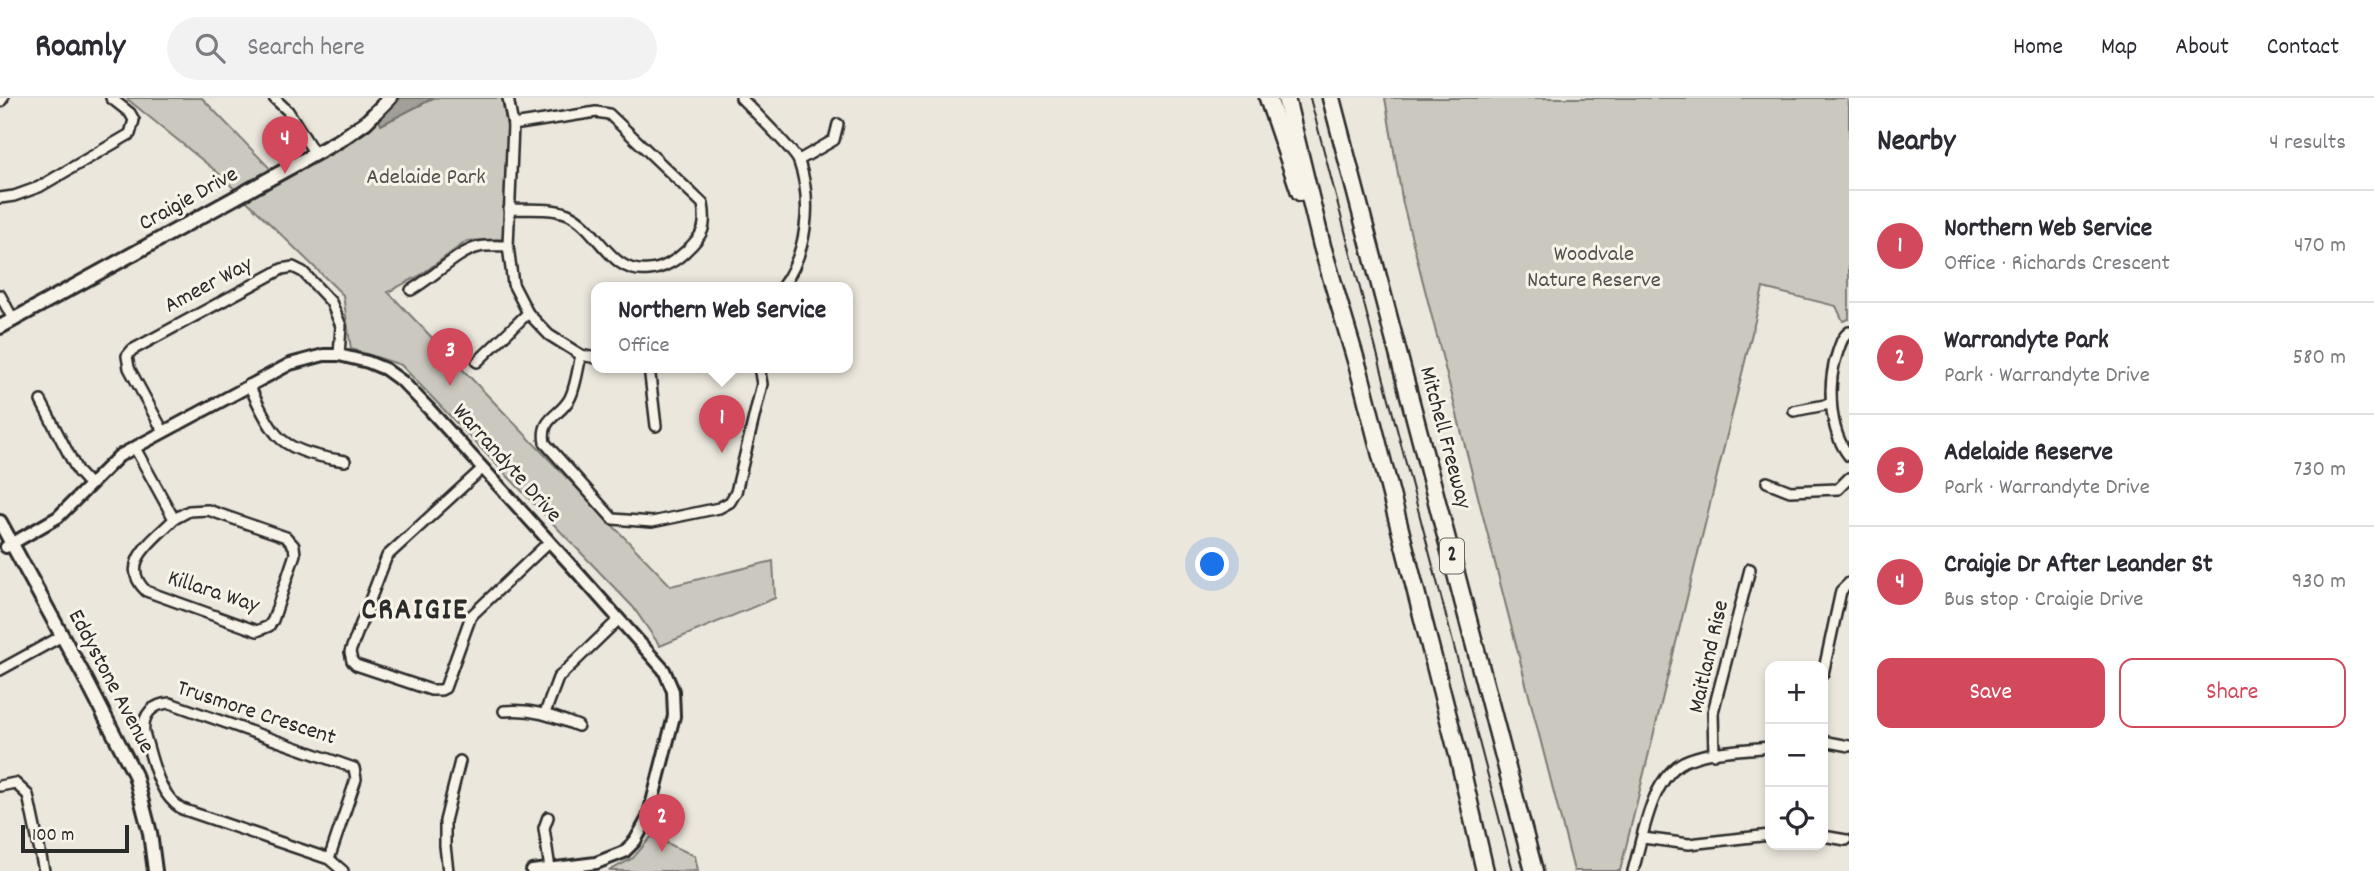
<!DOCTYPE html>
<html lang="en">
<head>
<meta charset="utf-8">
<style>
	body { margin:0; font-family:Dekko,sans-serif; background:#f2f2f3; color:#2b2b33 }
	.controls { position:absolute; right:21px; bottom:21px; display:grid; overflow:hidden; border-radius:14px; box-shadow:0 4px 10px #0003 }
	.controls button { width:63px; height:63px; display:grid; place-items:center; padding:0; border:0; border-bottom:2px solid #e1e1e2; background:#fff; color:#2b2b33; font:35px sans-serif }
	.scale { position:absolute; left:21px; bottom:18px; width:108px; box-sizing:border-box; padding-left:7px; border:4px solid #2b2b2b; border-top:0; font-size:19px; line-height:24px; white-space:nowrap; color:#2b2b2b; -webkit-text-stroke:5px #f7f3e8; paint-order:stroke }
	.you { position:absolute; left:1213px; top:467px; width:24px; height:24px; margin:-18px; border:5px solid #fff; border-radius:50%; background:#1a73e8; box-shadow:0 0 0 10px #1a73e833 }
	.badge { display:grid; place-items:center; width:46px; height:46px; border-radius:50%; background:#d1495b; color:#fff; font-size:23px; font-weight:700 }
	.pin { position:absolute; translate:-50% -58px; filter:drop-shadow(0 2px 4px #0008) }
	.pin::after { content:''; position:absolute; top:37px; width:24px; height:21px; background:inherit; clip-path:polygon(0 0,100% 0,50% 100%) }
	.popup { position:absolute; left:591px; top:184px; width:262px; height:91px; box-sizing:border-box; display:grid; place-content:center; border-radius:14px; background:#fff; filter:drop-shadow(0 2px 5px #0005); font-size:23px; white-space:nowrap; color:#7c7c81 }
	.popup b { font-size:26px; color:#2b2b33 }
	.popup::after { content:''; position:absolute; left:50%; top:100%; margin-left:-14px; border:14px solid transparent; border-top-color:#fff }
	.list { margin:0; padding:0; list-style:none }
	h2 { display:flex; justify-content:space-between; align-items:center; height:91px; margin:0; padding:0 28px; font-size:30px }
	h2 small { font-size:23px; font-weight:400; color:#7c7c81 }
	.list li { display:grid; grid-template-columns:46px 1fr auto; gap:21px; align-items:center; box-sizing:border-box; height:112px; padding:0 28px; border-top:2px solid #e1e1e2 }
	.list b { display:block; font-size:26px; white-space:nowrap }
	.list p { margin:0; font-size:23px; white-space:nowrap; color:#7c7c81 }
	.list em { font-size:23px; font-style:normal; color:#7c7c81 }
	.actions { display:flex; gap:14px; padding:21px 28px }
	.actions a { flex:1; padding:16px 0; border:2px solid #d1495b; border-radius:14px; text-align:center; font-size:24px; color:#d1495b }
	.actions .main { background:#d1495b; color:#fff }
	.icon { flex:none; width:38px; height:38px; fill:none; stroke:currentColor; stroke-width:2; stroke-linecap:round; stroke-linejoin:round }
	.map { position:relative; flex:none; width:1849px; height:773px; overflow:hidden }
	header { display:flex; align-items:center; gap:42px; box-sizing:border-box; height:98px; padding:0 35px; background:#fff; border-bottom:2px solid #e1e1e2 }
	header strong { font-size:33px }
	nav { display:flex; gap:38px; margin-inline-start:auto; font-size:24px }
	.search { width:490px; height:63px; background:#f2f2f3; display:flex; align-items:center; gap:18px; box-sizing:border-box; padding:0 24px; border-radius:38px; color:#7c7c81; font-size:26px }
	main { display:flex }
	aside { flex:1; background:#fff }
	.map>svg:first-child { display:block }
	.green { fill:#cbc8bf; stroke:#7b7a75; stroke-width:2 }
	.water { fill:#a29f98; stroke:#72716c; stroke-width:2 }
	.lines { fill:none; stroke-linecap:round; stroke-linejoin:round }
	.minor-casing { stroke:#2b2b2b; stroke-width:14 }
	.tertiary-casing { stroke:#2b2b2b; stroke-width:16 }
	.secondary-casing { stroke:#2b2b2b; stroke-width:18 }
	.motorway-casing { stroke:#2b2b2b; stroke-width:21 }
	.minor { stroke:#f7f3e8; stroke-width:9 }
	.tertiary { stroke:#f7f3e8; stroke-width:10 }
	.secondary { stroke:#f7f3e8; stroke-width:12 }
	.motorway { stroke:#f7f3e8; stroke-width:16 }
	.rail { stroke:#2b2b2b; stroke-width:2 }
	.labels { text-anchor:middle; dominant-baseline:central; stroke-width:6; stroke-linejoin:round; paint-order:stroke }
	.shield { fill:#f7f3e8; stroke:#686764; stroke-width:2 }
	.shield-label { font-size:21px; font-weight:bold; fill:#2b2b2b }
	.park-label { font-size:23px; fill:#535250; stroke:#f7f3e8 }
	.street-label { font-size:23px; fill:#2b2b2b; stroke:#f7f3e8 }
	.district-label { font-size:30px; font-weight:bold; letter-spacing:2px; fill:#2b2b2b; stroke:#f7f3e8 }
</style>
</head>
<body>
<header>
<strong>Roamly</strong>
<div class="search"><svg class="icon" aria-label="search" viewBox="0 0 24 24"><circle cx="10" cy="10" r="6"/><path d="M15 15l6 6"/></svg>Search here</div>
<nav><a>Home</a><a>Map</a><a>About</a><a>Contact</a></nav>
</header>
<main>
<div class="map">
<svg width="1849" height="773" viewBox="0 0 1849 773">
	<rect width="100%" height="100%" fill="#ebe7dd"/>
	<filter id="ink" filterUnits="userSpaceOnUse"><feTurbulence type="fractalNoise" baseFrequency=".0143" numOctaves="2"/><feDisplacementMap in="SourceGraphic" scale="14" xChannelSelector="R" yChannelSelector="G"/><feConvolveMatrix kernelMatrix="1 2 1 2 8 2 1 2 1" color-interpolation-filters="sRGB"/></filter>
	<g filter="url(#ink)">
		<g class="green">
			<path d="M 126,0 L 202,0 L 281,82 L 363,36 L 400,0 L 502,0 L 508,34 L 503,141 L 467,143 L 419,178 L 388,194 L 671,488 L 773,463 L 775,500 L 660,548 L 633,509 L 401,267 L 351,251 L 343,197 L 217,74 Z"/>
			<path d="M 1385,0 L 1847,0 L 1849,8 L 1849,221 L 1843,223 L 1836,208 L 1763,190 L 1620,773 L 1574,773 L 1403,106 Z"/>
			<path d="M 652,738 L 695,758 L 698,773 L 609,773 L 633,760 Z"/>
		</g>
		<path class="water" d="M 401,0 L 434,0 L 381,27 L 379,21 Z"/>
		<g class="lines">
			<g class="minor-casing">
				<g id="minor">
					<path d="M 274,0 L 288,13 L 315,56"/>
					<path d="M 508,0 L 513,27 L 508,148 L 513,186 L 528,215 L 549,237 L 581,257 L 596,260"/>
					<path d="M 741,0 C 751,10 796,55 799,64 C 813,104 807,155 782,189"/>
					<path d="M 0,4 L 3,0"/>
					<path d="M 799,62 L 834,42 L 838,26"/>
					<path d="M 0,100 L 14,98 L 39,89 L 130,36 L 134,22 L 130,15 L 111,0"/>
					<path d="M 509,111 C 527,112 552,109 568,116 C 599,130 610,177 649,172 C 662,171 676,163 686,153 C 703,137 707,130 703,106 L 609,16 L 596,14 L 513,27"/>
					<path d="M 411,192 C 432,181 458,153 479,149 C 488,147 498,148 508,148"/>
					<path d="M 0,197 L 13,221"/>
					<path d="M 1849,234 C 1842,239 1841,245 1838,253 C 1827,283 1828,332 1849,358"/>
					<path d="M 581,257 C 578,270 576,288 570,300 C 560,319 540,319 545,345 L 613,421 L 652,424 L 719,410 L 730,404 L 736,394 L 762,286 L 759,269"/>
					<path d="M 477,264 L 528,215"/>
					<path d="M 649,269 L 656,328"/>
					<path d="M 249,287 C 257,303 265,323 277,337 C 291,354 324,360 345,363"/>
					<path d="M 41,303 L 78,374 L 89,386"/>
					<path d="M 1794,313 L 1830,306"/>
					<path d="M 163,333 L 129,270 L 127,258 L 132,252 L 282,171 L 293,169 L 303,174 L 331,204 L 341,228 L 339,257"/>
					<path d="M 135,350 L 174,421 L 189,413 L 208,412 L 286,439 L 294,448 L 295,456 L 273,522 L 269,528 L 257,533 L 146,493 C 117,465 154,442 174,421"/>
					<path d="M 482,371 L 387,458 L 350,554 L 352,563 L 356,567 L 431,592 L 441,592 L 445,590 L 471,518 L 549,444"/>
					<path d="M 1767,384 L 1790,393 L 1838,391 L 1849,380"/>
					<path d="M 0,572 L 62,538"/>
					<path d="M 1823,576 L 1841,493 L 1849,485"/>
					<path d="M 504,613 C 531,610 553,618 578,628"/>
					<path d="M 545,615 L 558,580 L 618,522"/>
					<path d="M 1823,643 L 1849,648"/>
					<path d="M 1714,656 L 1713,614 L 1750,471"/>
					<path d="M 0,688 L 15,685 L 28,697 L 44,773"/>
					<path d="M 548,719 L 544,730 L 550,771"/>
					<path d="M 1823,738 L 1846,742"/>
					<path d="M 1643,740 L 1689,746 L 1770,737"/>
					<path d="M 329,761 L 356,681 L 354,670 L 170,605 C 152,606 142,617 144,635 C 153,663 157,695 182,711 L 329,761 L 343,773"/>
					<path d="M 448,773 L 445,748 L 445,723 L 460,663"/>
					<path d="M 1633,773 C 1643,739 1651,674 1690,661 C 1714,652 1744,652 1770,649"/>
				</g>
			</g>
			<g class="tertiary-casing">
				<path id="tertiary" d="M 6,449 L 58,419 L 119,358 L 290,266 L 324,257 L 339,257 L 368,264 L 385,271 L 403,284 L 429,311 L 578,475 L 664,572 L 673,593 L 674,618 L 648,720 L 635,743 L 624,754 L 596,765 L 532,773"/>
			</g>
			<g class="secondary-casing">
				<g id="secondary">
					<path d="M 0,229 L 340,42 L 366,24 L 390,0"/>
					<path d="M 0,424 L 84,578 L 135,677 L 150,735 L 155,773"/>
				</g>
			</g>
			<g class="motorway-casing">
				<g id="motorway">
					<path d="M 1268,0 L 1300,94"/>
					<path d="M 1286,0 L 1322,148 L 1360,276 L 1459,661 L 1485,773"/>
					<path d="M 1331,0 L 1534,773"/>
				</g>
			</g>
			<use href="#minor" class="minor"/>
			<use href="#tertiary" class="tertiary"/>
			<use href="#secondary" class="secondary"/>
			<use href="#motorway" class="motorway"/>
			<path class="rail" d="M 1310,0 L 1513,773"/>
		</g>
	</g>
	<g class="labels">
		<rect class="shield" x="1440" y="440.5" width="24" height="35" rx="5"/>
		<g class="shield-label">
			<text x="1452" y="458">2</text>
		</g>
		<g class="park-label">
			<text x="426" y="80">Adelaide Park</text>
			<text x="1594" y="157">Woodvale<tspan x="1594" dy="26">Nature Reserve</tspan></text>
		</g>
		<g class="street-label">
			<text transform="translate(189 102) rotate(-29)">Craigie Drive</text>
			<text transform="translate(209 188) rotate(-28)">Ameer Way</text>
			<text transform="translate(1444 340) rotate(75)">Mitchell Freeway</text>
			<text transform="translate(506 366) rotate(48)">Warrandyte Drive</text>
			<text transform="translate(213 495) rotate(18)">Killara Way</text>
			<text transform="translate(1710 559) rotate(-77)">Maitland Rise</text>
			<text transform="translate(110 584) rotate(62)">Eddystone Avenue</text>
			<text transform="translate(256 616) rotate(18)">Trusmore Crescent</text>
		</g>
		<g class="district-label">
			<text x="415" y="514">CRAIGIE</text>
		</g>
	</g>
</svg>
<div class="controls">
<button>+</button>
<button>−</button>
<button><svg class="icon" aria-label="locate" viewBox="0 0 24 24"><circle cx="12" cy="12" r="6"/><path d="M12 2v4M12 18v4M2 12h4M18 12h4"/></svg></button>
</div>
<div class="scale">100 m</div>
<div class="you"></div>
<div class="pin badge" style="left:722px;top:355px">1</div>
<div class="popup"><b>Northern Web Service</b>Office</div>
<div class="pin badge" style="left:662px;top:754px">2</div>
<div class="pin badge" style="left:450px;top:288px">3</div>
<div class="pin badge" style="left:285px;top:76px">4</div>
</div>
<aside>
<h2>Nearby<small>4 results</small></h2>
<ul class="list">
<li><span class="badge">1</span><div><b>Northern Web Service</b><p>Office · Richards Crescent</p></div><em>470 m</em></li>
<li><span class="badge">2</span><div><b>Warrandyte Park</b><p>Park · Warrandyte Drive</p></div><em>580 m</em></li>
<li><span class="badge">3</span><div><b>Adelaide Reserve</b><p>Park · Warrandyte Drive</p></div><em>730 m</em></li>
<li><span class="badge">4</span><div><b>Craigie Dr After Leander St</b><p>Bus stop · Craigie Drive</p></div><em>930 m</em></li>
</ul>
<div class="actions"><a class="main">Save</a><a>Share</a></div>
</aside>
</main>
</body>
</html>
